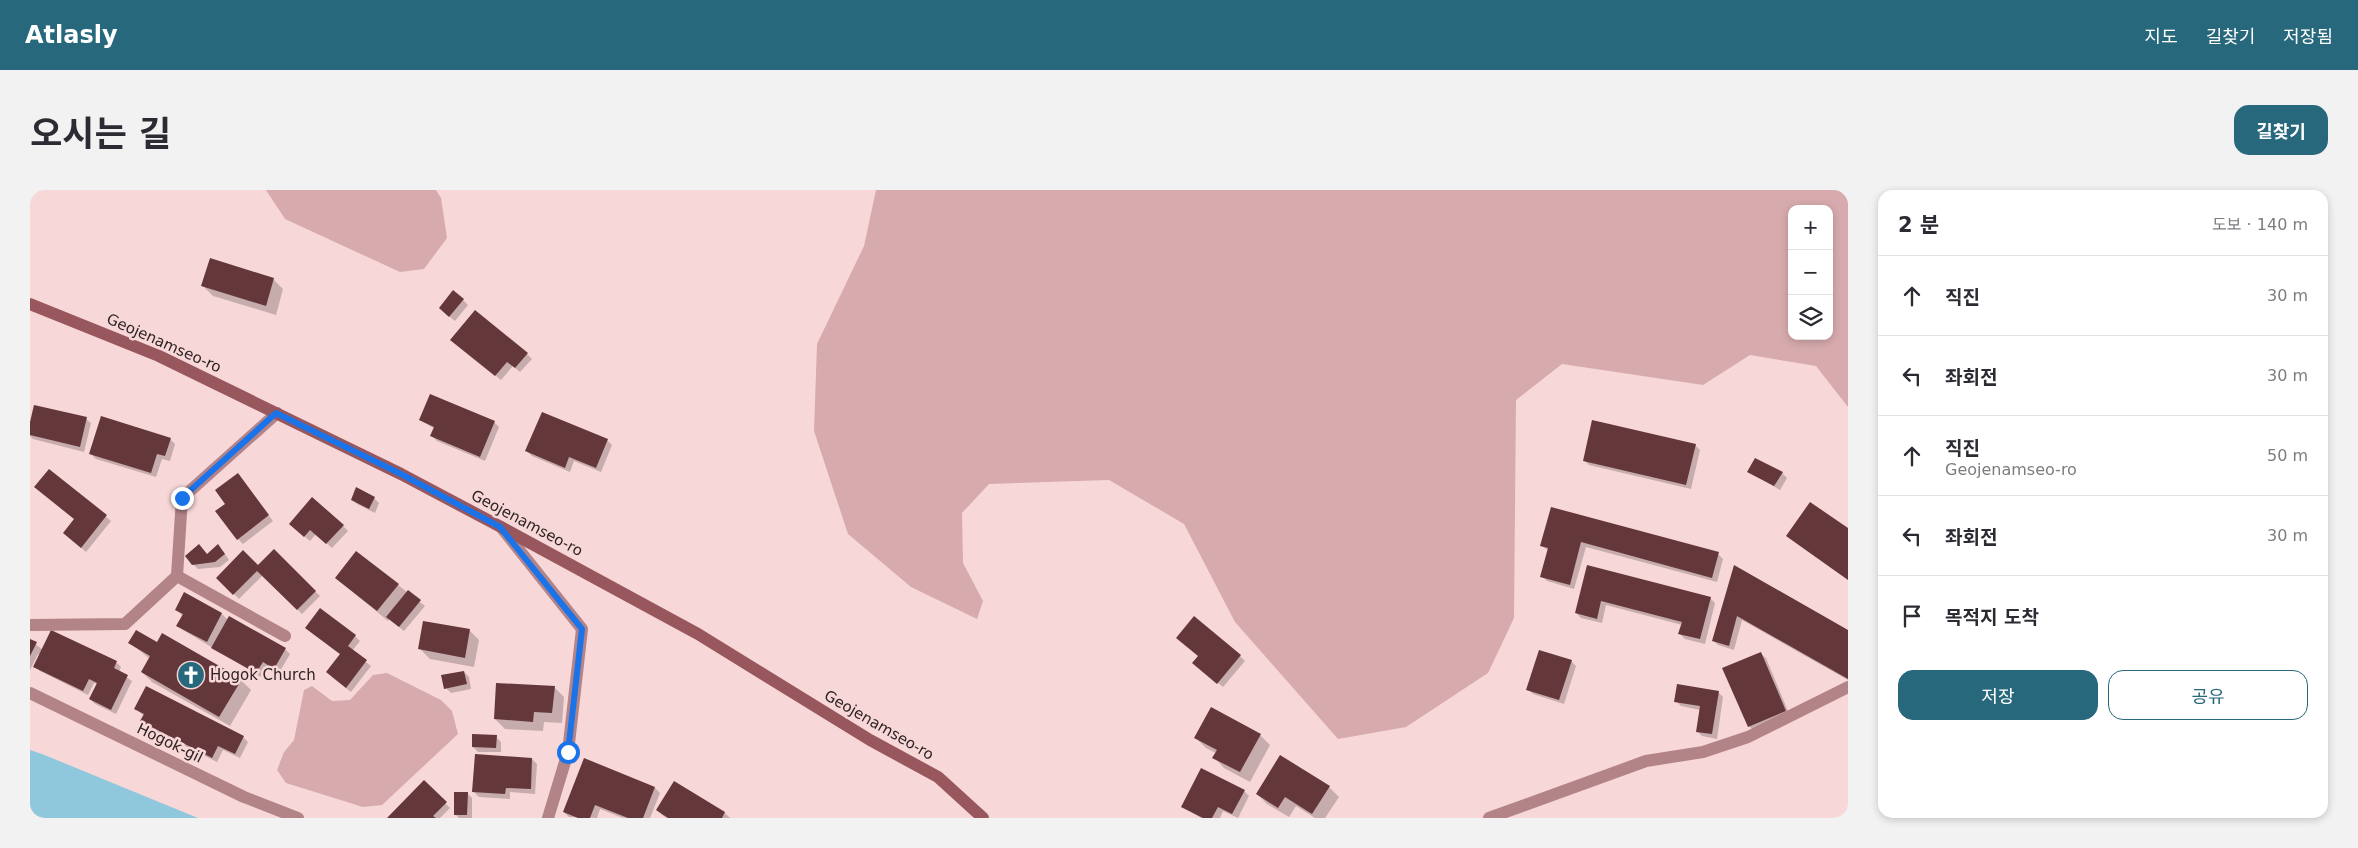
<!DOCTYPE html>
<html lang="ko">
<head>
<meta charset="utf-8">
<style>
	body { margin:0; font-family:"DejaVu Sans","Noto Sans KR",sans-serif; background:#f2f2f3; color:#2b2b33 }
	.controls { position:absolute; right:15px; top:15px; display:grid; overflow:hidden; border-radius:10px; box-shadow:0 2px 8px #0003 }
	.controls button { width:45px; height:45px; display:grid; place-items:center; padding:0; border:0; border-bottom:1px solid #e1e1e2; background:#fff; color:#2b2b33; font:25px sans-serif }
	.stop { position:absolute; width:15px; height:15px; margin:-11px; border:4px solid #1a73e8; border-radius:50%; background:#fff }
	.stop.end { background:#1a73e8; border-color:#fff; box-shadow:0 1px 5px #0008 }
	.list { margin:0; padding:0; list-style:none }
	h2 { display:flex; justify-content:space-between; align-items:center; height:65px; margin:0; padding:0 20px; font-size:21px }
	h2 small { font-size:16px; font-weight:400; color:#7c7c81 }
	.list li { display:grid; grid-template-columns:32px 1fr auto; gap:15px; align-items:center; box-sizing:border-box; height:80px; padding:0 20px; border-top:1px solid #e1e1e2 }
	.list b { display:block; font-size:19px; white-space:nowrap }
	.list p { margin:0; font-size:16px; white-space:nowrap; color:#7c7c81 }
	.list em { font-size:16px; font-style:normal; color:#7c7c81 }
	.actions { display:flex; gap:10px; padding:15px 20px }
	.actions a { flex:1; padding:11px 0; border:1px solid #28687c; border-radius:15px; text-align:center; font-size:18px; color:#28687c }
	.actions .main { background:#28687c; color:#fff }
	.icon { flex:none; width:28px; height:28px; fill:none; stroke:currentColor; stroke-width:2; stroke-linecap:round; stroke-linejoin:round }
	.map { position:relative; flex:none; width:1818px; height:628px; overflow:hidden; border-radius:15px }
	header { display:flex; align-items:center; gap:30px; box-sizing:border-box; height:70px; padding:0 25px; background:#28687c; color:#fff }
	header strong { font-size:24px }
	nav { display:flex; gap:28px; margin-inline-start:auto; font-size:18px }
	.intro { display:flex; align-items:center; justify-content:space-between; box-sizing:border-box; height:120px; padding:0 30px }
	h1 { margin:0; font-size:35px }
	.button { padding:12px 22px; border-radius:15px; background:#28687c; color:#fff; font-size:18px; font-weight:700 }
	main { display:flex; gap:30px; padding:0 30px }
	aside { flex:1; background:#fff; border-radius:15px; box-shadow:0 2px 8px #0003 }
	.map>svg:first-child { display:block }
	.green { fill:#d7abad; fill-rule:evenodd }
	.water { fill:#8fc8dc }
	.shadow { fill:#0003 }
	.building { fill:#64373a }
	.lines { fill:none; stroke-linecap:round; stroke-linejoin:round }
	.service { stroke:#b28487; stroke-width:12 }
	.minor { stroke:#b28487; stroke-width:12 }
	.secondary { stroke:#98575c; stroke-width:12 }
	.route { stroke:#1a73e8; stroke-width:6 }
	.labels { text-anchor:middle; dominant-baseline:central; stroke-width:5; stroke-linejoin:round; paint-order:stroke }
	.street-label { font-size:15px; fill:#2e2223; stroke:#f8d7d8 }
	.poi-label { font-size:15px; fill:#2e2223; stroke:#f8d7d8; text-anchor:start }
</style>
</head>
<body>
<header>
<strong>Atlasly</strong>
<nav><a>지도</a><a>길찾기</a><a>저장됨</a></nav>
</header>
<div class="intro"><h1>오시는 길</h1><a class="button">길찾기</a></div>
<main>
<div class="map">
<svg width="1818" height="628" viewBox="0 0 1818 628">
	<rect width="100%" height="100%" fill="#f8d7d8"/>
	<g class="green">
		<path d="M 236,0 L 406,0 L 411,8 L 417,48 L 394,79 L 370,82 L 255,29 Z"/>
		<path d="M 846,0 L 1818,0 L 1818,217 L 1786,176 L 1720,165 L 1673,195 L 1532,174 L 1486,210 L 1484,428 L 1458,483 L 1376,537 L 1308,549 L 1205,432 L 1154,334 L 1079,290 L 959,294 L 932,323 L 933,373 L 953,411 L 947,429 L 881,397 L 818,344 L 784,241 L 787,154 L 834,56 ZM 1762,19 L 1799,19 L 1799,146 L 1762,146 Z"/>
		<path d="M 357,483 L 411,510 L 422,521 L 428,544 L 352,615 L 333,617 L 256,593 L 247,580 L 254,562 L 264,550 L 274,500 L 282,496 L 302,511 L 320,510 L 343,485 Z"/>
	</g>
	<path class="water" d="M 0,560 L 12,564 L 168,628 L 0,628 Z"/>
	<g class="shadow">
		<path d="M 243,89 L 253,99 L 246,125 L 183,106 L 173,96 Z"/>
		<path d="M 433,110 L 438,115 L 425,131 L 415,123 Z"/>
		<path d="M 427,154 L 497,164 L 502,169 L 490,182 L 483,176 L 471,190 Z"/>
		<path d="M 56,229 L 61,233 L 54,262 L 3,249 L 0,246 L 0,238 Z"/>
		<path d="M 390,230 L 464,232 L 469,237 L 455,271 L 407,251 L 402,246 L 405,239 Z"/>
		<path d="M 140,249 L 145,254 L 140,271 L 132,269 L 126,287 L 66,269 L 61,264 Z"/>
		<path d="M 577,250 L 582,255 L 571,282 L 544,271 L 540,282 L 502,266 L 497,261 Z"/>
		<path d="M 1665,255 L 1670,260 L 1661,299 L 1559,275 L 1554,270 Z"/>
		<path d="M 19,280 L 81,331 L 56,362 L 40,348 L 45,330 Z"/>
		<path d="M 1719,282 L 1752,283 L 1757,288 L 1750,300 Z"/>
		<path d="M 212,290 L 243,331 L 213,354 L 208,349 L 197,314 Z"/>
		<path d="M 344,308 L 349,313 L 345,323 L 327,314 L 322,309 Z"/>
		<path d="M 1522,319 L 1688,364 L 1693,369 L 1687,392 L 1556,357 L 1544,399 L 1517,391 L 1512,386 L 1519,361 L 1512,356 Z"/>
		<path d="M 313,336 L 318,341 L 302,358 L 286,344 L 280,351 L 265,338 Z"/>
		<path d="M 193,361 L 199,370 L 190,377 L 168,379 L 163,374 L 177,365 Z"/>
		<path d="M 244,361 L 290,406 L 272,424 L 233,385 L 209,409 L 188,388 L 228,376 Z"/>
		<path d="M 1558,376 L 1680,408 L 1685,413 L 1675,454 L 1655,449 L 1650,444 L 1652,435 L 1576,415 L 1572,433 L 1551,428 L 1546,423 Z"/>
		<path d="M 1704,377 L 1818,441 L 1818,490 L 1712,430 L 1704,460 L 1688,455 L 1683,450 Z"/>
		<path d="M 306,388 L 368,395 L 395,416 L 374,441 L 359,429 L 358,431 Z"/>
		<path d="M 155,404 L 192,424 L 198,430 L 255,459 L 260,464 L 249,483 L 238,476 L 231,487 L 153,440 L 148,435 L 153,426 L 146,420 Z"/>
		<path d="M 439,440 L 449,450 L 444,477 L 400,469 L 390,459 Z"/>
		<path d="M 282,443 L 325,446 L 330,451 L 322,461 L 341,476 L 321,502 L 302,487 L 311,465 Z"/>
		<path d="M 0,450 L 13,460 L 86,472 L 91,477 L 89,482 L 102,491 L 86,524 L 65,514 L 60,509 L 67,494 L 64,493 L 58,505 L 10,481 L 5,476 L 10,465 L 8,464 L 0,480 Z"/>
		<path d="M 100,453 L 128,454 L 211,490 L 221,500 L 200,536 L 122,492 L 112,482 L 120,469 Z"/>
		<path d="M 1731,464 L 1736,468 L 1760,526 L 1724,541 L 1719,536 Z"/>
		<path d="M 1210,466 L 1215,471 L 1193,497 L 1169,477 Z"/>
		<path d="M 1541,471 L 1546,476 L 1534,514 L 1503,504 L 1498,499 Z"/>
		<path d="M 434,482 L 439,487 L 441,499 L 421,503 L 416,498 Z"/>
		<path d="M 524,497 L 534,507 L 532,533 L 514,532 L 513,541 L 475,539 L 465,529 Z"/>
		<path d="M 1688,502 L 1693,507 L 1687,549 L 1672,546 L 1667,541 L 1670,520 L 1651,516 L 1646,511 Z"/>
		<path d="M 106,519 L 213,547 L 218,552 L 210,568 L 193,560 L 187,572 L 116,536 L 112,531 L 114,526 Z"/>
		<path d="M 1230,545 L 1240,555 L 1220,592 L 1194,578 L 1184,567 L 1186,563 L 1176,558 L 1166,548 Z"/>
		<path d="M 466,547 L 471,552 L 471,562 L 448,562 L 443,557 Z"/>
		<path d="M 502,569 L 507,574 L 505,604 L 480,602 L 480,609 L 449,607 L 444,602 Z"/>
		<path d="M 555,570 L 625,598 L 630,603 L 620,628 L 593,628 L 570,619 L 567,628 L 539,627 L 534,622 Z"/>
		<path d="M 394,591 L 420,618 L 410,628 L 358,628 Z"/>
		<path d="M 645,592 L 695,623 L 700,628 L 637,628 L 632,625 L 627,620 Z"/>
		<path d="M 1299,597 L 1309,607 L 1295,628 L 1285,628 L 1266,616 L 1259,627 L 1237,614 L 1227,604 Z"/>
		<path d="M 1214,601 L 1219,606 L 1208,628 L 1193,621 L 1190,628 L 1171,628 L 1153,617 Z"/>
		<path d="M 437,603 L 442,608 L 442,628 L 429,628 L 425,624 Z"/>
	</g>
	<g class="building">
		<path d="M 180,68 L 244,88 L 236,116 L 171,96 Z"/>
		<path d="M 423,100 L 434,109 L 419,127 L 409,118 Z"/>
		<path d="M 445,120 L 498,163 L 485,178 L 477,172 L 465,186 L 420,150 Z"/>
		<path d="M 400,204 L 465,231 L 450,267 L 400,246 L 404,237 L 389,230 Z"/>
		<path d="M 4,215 L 57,227 L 50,257 L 0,245 L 0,232 Z"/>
		<path d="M 512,222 L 578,249 L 566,278 L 539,267 L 535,278 L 495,261 Z"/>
		<path d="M 71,226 L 141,248 L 135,266 L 127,264 L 121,283 L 59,264 Z"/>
		<path d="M 1562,230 L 1666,254 L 1656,295 L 1553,271 Z"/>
		<path d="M 1725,268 L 1753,282 L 1744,296 L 1717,282 Z"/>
		<path d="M 19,279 L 77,325 L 51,358 L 33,343 L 44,329 L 4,297 Z"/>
		<path d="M 208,283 L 239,325 L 207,350 L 185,321 L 195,314 L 185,300 Z"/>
		<path d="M 326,297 L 345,307 L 339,319 L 321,310 Z"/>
		<path d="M 282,307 L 314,335 L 296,354 L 280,340 L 274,347 L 259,334 Z"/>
		<path d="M 1780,312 L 1818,338 L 1818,390 L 1756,346 Z"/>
		<path d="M 1521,317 L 1689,362 L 1682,388 L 1551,352 L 1540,395 L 1510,387 L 1518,358 L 1510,356 Z"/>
		<path d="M 169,354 L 177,364 L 188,354 L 195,364 L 185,372 L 162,375 L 155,366 Z"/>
		<path d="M 244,359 L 286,401 L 267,420 L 227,381 L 203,405 L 186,388 L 213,360 L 228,375 Z"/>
		<path d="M 326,361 L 369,394 L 347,421 L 305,388 Z"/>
		<path d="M 1557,375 L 1681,407 L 1670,449 L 1648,444 L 1652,432 L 1571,411 L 1567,429 L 1545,423 Z"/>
		<path d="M 1704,375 L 1818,440 L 1818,489 L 1707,426 L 1699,456 L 1682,451 Z"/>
		<path d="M 378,400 L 391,410 L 369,437 L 356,427 Z"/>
		<path d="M 154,402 L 192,423 L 177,452 L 146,436 L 153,424 L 145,420 Z"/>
		<path d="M 290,418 L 326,445 L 318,456 L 337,470 L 316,498 L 296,482 L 310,464 L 275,438 Z"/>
		<path d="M 199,426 L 256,458 L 244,479 L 233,472 L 226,483 L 181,458 Z"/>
		<path d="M 1164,426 L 1211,465 L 1187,494 L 1162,473 L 1168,466 L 1146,448 Z"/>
		<path d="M 393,431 L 440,439 L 435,468 L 388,459 Z"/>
		<path d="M 21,440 L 87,471 L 84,478 L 98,485 L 81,520 L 59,509 L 67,493 L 59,489 L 53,501 L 3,477 Z"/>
		<path d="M 106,440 L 127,452 L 132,443 L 212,489 L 189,527 L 111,482 L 120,466 L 98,453 Z"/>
		<path d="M 0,449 L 7,452 L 0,466 Z"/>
		<path d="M 1509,460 L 1542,470 L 1529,510 L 1496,500 Z"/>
		<path d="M 1731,462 L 1756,521 L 1718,537 L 1692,478 Z"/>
		<path d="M 434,481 L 437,494 L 414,499 L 411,485 Z"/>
		<path d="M 466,493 L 525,496 L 522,523 L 504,522 L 503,532 L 464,529 Z"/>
		<path d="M 1647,494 L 1689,501 L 1682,544 L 1666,542 L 1670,516 L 1644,512 Z"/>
		<path d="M 116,496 L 214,546 L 205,564 L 188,556 L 182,568 L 110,531 L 114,524 L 104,519 Z"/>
		<path d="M 1181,517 L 1231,544 L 1210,582 L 1182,568 L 1187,560 L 1164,548 Z"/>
		<path d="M 442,544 L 467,545 L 466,558 L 442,557 Z"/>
		<path d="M 445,564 L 502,568 L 501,599 L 476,598 L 475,604 L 442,602 Z"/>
		<path d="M 1250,565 L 1300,596 L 1282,624 L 1255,607 L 1248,618 L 1226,604 Z"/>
		<path d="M 554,568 L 625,597 L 613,628 L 598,628 L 565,615 L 560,628 L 548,628 L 533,622 Z"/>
		<path d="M 1171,578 L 1215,600 L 1202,624 L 1188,617 L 1182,628 L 1173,628 L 1151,617 Z"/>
		<path d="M 394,590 L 417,612 L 403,626 L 406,628 L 357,628 Z"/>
		<path d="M 644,591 L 695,622 L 692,628 L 638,628 L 626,620 Z"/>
		<path d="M 424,602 L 438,602 L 437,625 L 424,625 Z"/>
	</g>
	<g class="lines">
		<g class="service">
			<path d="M 471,337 L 552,439 L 538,562 L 518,628"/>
			<path d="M 147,386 L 152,308 L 247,223"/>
			<path d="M 0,435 L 95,434 L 147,386 L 255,446"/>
			<path d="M 1459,628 L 1616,571 L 1673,562 L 1718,547 L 1818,497"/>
		</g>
		<path class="minor" d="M 0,503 L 214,607 L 268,628"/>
		<path class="secondary" d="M 0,114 L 129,166 L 371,284 L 471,337 L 668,444 L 840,550 L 908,587 L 953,628"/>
	</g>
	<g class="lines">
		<path class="route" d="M 152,308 L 246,223 L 371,284 L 470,337 L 552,439 L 538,562"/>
	</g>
	<defs>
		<g id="church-disc" transform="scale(1.4375)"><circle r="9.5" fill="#28687c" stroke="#f8d7d8"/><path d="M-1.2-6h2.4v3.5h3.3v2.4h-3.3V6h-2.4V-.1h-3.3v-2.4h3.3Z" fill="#fff"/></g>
	</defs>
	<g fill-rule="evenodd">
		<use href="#church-disc" x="161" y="485"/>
	</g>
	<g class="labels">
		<g class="street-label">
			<text transform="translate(134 153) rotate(24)">Geojenamseo-ro</text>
			<text transform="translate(497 333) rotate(28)">Geojenamseo-ro</text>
			<text transform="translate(849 535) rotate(30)">Geojenamseo-ro</text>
			<text transform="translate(140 553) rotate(26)">Hogok-gil</text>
		</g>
		<g class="poi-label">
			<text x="180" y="485">Hogok Church</text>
		</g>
	</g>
</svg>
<div class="controls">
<button>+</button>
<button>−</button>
<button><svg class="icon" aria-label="layers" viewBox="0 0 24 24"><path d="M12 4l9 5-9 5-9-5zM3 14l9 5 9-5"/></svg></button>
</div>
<div class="stop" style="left:538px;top:562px"></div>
<div class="stop end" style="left:152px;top:308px"></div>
</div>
<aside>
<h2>2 분<small>도보 · 140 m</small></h2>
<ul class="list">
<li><svg class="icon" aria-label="ahead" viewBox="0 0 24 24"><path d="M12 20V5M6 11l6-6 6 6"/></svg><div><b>직진</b></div><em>30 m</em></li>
<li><svg class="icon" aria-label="left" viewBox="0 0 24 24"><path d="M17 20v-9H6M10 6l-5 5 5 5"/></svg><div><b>좌회전</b></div><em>30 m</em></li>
<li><svg class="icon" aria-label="ahead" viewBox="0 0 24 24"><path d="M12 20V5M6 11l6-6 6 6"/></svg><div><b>직진</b><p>Geojenamseo-ro</p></div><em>50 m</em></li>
<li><svg class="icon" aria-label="left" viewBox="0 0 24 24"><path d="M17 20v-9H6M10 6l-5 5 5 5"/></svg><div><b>좌회전</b></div><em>30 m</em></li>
<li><svg class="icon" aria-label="arrive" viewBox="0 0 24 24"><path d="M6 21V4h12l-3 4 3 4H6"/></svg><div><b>목적지 도착</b></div></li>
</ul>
<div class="actions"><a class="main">저장</a><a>공유</a></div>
</aside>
</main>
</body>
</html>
